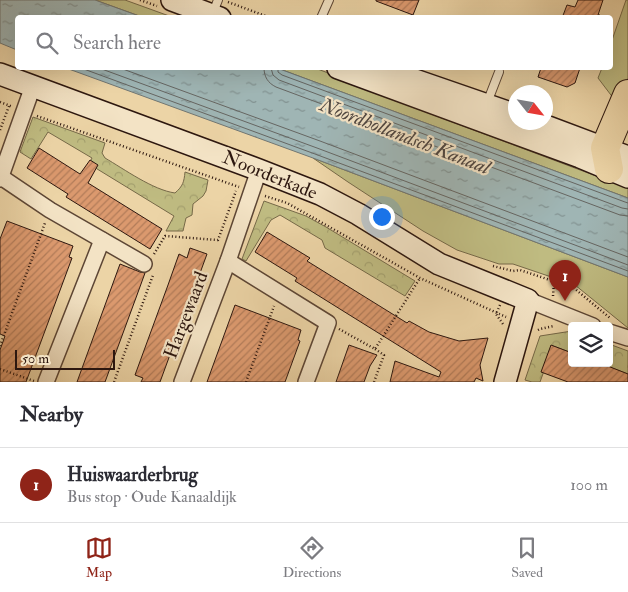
<!DOCTYPE html>
<html lang="en">
<head>
<meta charset="utf-8">
<style>
	body { margin:0; font-family:"IM FELL Double Pica",serif; background:#f7f7f7; color:#2b2b33 }
	.controls { position:absolute; right:15px; bottom:15px; display:grid; overflow:hidden; border-radius:5px; box-shadow:0 5px 20px #0002 }
	.controls button { width:45px; height:45px; display:grid; place-items:center; padding:0; border:0; border-bottom:1px solid #e1e1e2; background:#fff; color:#2b2b33; font:25px sans-serif }
	.compass { position:absolute; left:508px; top:85px; width:45px; height:45px; border-radius:50%; background:#fff; box-shadow:0 5px 20px #0002; rotate:121deg }
	.scale { position:absolute; left:15px; bottom:12px; width:100px; box-sizing:border-box; padding-left:5px; border:2px solid #2d170f; border-top:0; font-size:14px; line-height:18px; white-space:nowrap; color:#2d170f; -webkit-text-stroke:4px #f3e3c5; paint-order:stroke }
	.you { position:absolute; left:381px; top:216px; width:18px; height:18px; margin:-12px; border:4px solid #fff; border-radius:50%; background:#1a73e8; box-shadow:0 0 0 8px #1a73e833 }
	.badge { display:grid; place-items:center; width:32px; height:32px; border-radius:50%; background:#8f2418; color:#fff; font-size:16px; font-weight:700 }
	.pin { position:absolute; translate:-50% -41px; filter:drop-shadow(0 1px 2px #0008) }
	.pin::after { content:''; position:absolute; top:26px; width:18px; height:15px; background:inherit; clip-path:polygon(0 0,100% 0,50% 100%) }
	.list { margin:0; padding:0; list-style:none }
	h2 { display:flex; justify-content:space-between; align-items:center; height:65px; margin:0; padding:0 20px; font-size:21px }
	h2 small { font-size:16px; font-weight:400; color:#7c7c81 }
	.list li { display:grid; grid-template-columns:32px 1fr auto; gap:15px; align-items:center; box-sizing:border-box; height:75px; padding:0 20px; border-top:1px solid #e1e1e2 }
	.list b { display:block; font-size:19px; white-space:nowrap }
	.list p { margin:0; font-size:16px; white-space:nowrap; color:#7c7c81 }
	.list em { font-size:16px; font-style:normal; color:#7c7c81 }
	.icon { flex:none; width:28px; height:28px; fill:none; stroke:currentColor; stroke-width:2; stroke-linecap:round; stroke-linejoin:round }
	.map { position:relative; flex:none; width:628px; height:382px; overflow:hidden }
	.search { position:absolute; background:#fff; box-shadow:0 5px 20px #0002; left:15px; right:15px; top:15px; height:55px; display:flex; align-items:center; gap:12px; box-sizing:border-box; padding:0 18px; border-radius:5px; color:#7c7c81; font-size:19px }
	.sheet { height:140px; background:#fff }
	nav { display:flex; justify-content:space-around; align-items:center; box-sizing:border-box; height:70px; border-top:1px solid #e1e1e2; background:#fff; font-size:14px; color:#7c7c81 }
	nav a { display:grid; justify-items:center; gap:2px }
	nav .on { color:#8f2418 }
	.map>svg:first-child { display:block }
	.green { fill:#bfbb81; stroke:#766948 }
	.forest { fill:url(#forest-crowns); stroke:#766948 }
	.water { fill:url(#water-ripples); stroke:#717672 }
	.lines { fill:none; stroke-linecap:round; stroke-linejoin:round }
	.shore { stroke:#666662; stroke-width:1 }
	.building { fill:url(#building-hatch); stroke:#2d170f }
	.lane-casing { stroke:#5d4635; stroke-width:10 }
	.street-casing { stroke:#5d4635; stroke-width:18 }
	.secondary-casing { stroke:#2d170f; stroke-width:24 }
	.highway-casing { stroke:#2d170f; stroke-width:30 }
	.path { stroke:#2d170f; stroke-width:2.5; stroke-dasharray:1 2.5; stroke-linecap:butt }
	.lane { stroke:#f3e3c5; stroke-width:8 }
	.street { stroke:#f3e3c5; stroke-width:15 }
	.secondary { stroke:#f3e3c5; stroke-width:21 }
	.highway { stroke:#ecd4a6; stroke-width:28 }
	.labels { text-anchor:middle; dominant-baseline:central; stroke-width:4.5; stroke-linejoin:round; paint-order:stroke }
	.street-label { font-size:19px; fill:#2d170f; stroke:#f3e3c5 }
	.water-label { font-size:20px; font-style:italic; fill:#4f4641; stroke:#f3e3c5 }
</style>
</head>
<body>
<div class="map">
<svg width="628" height="382" viewBox="0 0 628 382">
	<defs>
		<pattern id="forest-crowns" width="20" height="18" patternUnits="userSpaceOnUse" patternTransform="scale(1.25)"><rect width="20" height="18" fill="#bfbb81"/><path d="M2 6a3 3 0 1 1 6 0M12 15a3 3 0 1 1 6 0" fill="none" stroke="#a4a06e"/></pattern>
		<pattern id="water-ripples" width="26" height="14" patternUnits="userSpaceOnUse" patternTransform="scale(1.25)"><rect width="26" height="14" fill="#9fb5b4"/><path d="M2 4q2-2 4 0t4 0M15 11q2-2 4 0t4 0" fill="none" stroke="#829291"/></pattern>
		<pattern id="building-hatch" width="6" height="6" patternUnits="userSpaceOnUse" patternTransform="scale(1.25)"><rect width="6" height="6" fill="#db996e"/><path d="M-1 1l2-2M0 6l6-6M5 7l2-2" fill="none" stroke="#b27c59"/></pattern>
	</defs>
	<rect width="100%" height="100%" fill="#ecd4a6"/>
	<filter id="stains"><feTurbulence type="fractalNoise" baseFrequency=".004" numOctaves="4"/><feColorMatrix values="0 0 0 0 .2 0 0 0 0 .09 0 0 0 0 .02 0 0 0 .5 -.17"/></filter>
	<radialGradient id="worn" r=".72"><stop offset=".6" stop-color="#630" stop-opacity="0"/><stop offset="1" stop-color="#630" stop-opacity=".3"/></radialGradient>
	<g class="green">
		<path d="M 95,0 L 125,0 L 172,17 L 142,17 Z"/>
		<path d="M 626,0 L 628,0 L 628,78 L 617,103 L 598,78 L 602,68 L 610,68 L 611,43 Z"/>
		<path d="M 277,68 L 315,68 L 352,82 L 386,97 L 628,188 L 628,198 Z"/>
		<path d="M 313,158 L 628,277 L 628,328 L 575,285 L 513,264 L 499,264 L 457,250 L 423,231 L 348,182 Z"/>
	</g>
	<g class="forest">
		<path d="M 33,117 L 105,143 L 102,153 L 105,158 C 124,169 153,190 175,193 C 183,186 184,182 185,172 L 208,180 L 206,191 L 203,196 L 193,204 L 192,215 L 186,218 L 183,231 L 166,231 L 174,216 L 89,164 L 92,158 L 48,132 L 31,159 L 20,152 Z"/>
		<path d="M 264,201 L 306,216 L 326,227 L 415,281 L 405,296 L 325,248 L 322,240 L 280,215 L 271,220 L 246,261 L 242,259 Z"/>
		<path d="M 572,331 L 572,353 L 553,346 L 540,382 L 532,382 L 525,380 L 540,336 Z"/>
		<path d="M 609,344 L 628,351 L 628,374 L 599,363 L 609,363 Z"/>
	</g>
	<g class="water">
		<path d="M 0,0 L 95,0 L 142,17 L 18,18 L 17,50 L 0,43 Z"/>
		<path d="M 66,68 L 277,68 L 628,198 L 628,277 L 313,158 Z"/>
	</g>
	<g class="lines">
		<g class="shore">
			<path d="M 81,68 L 315,154 L 628,271"/>
			<path d="M 99,68 L 317,148 L 628,265"/>
			<path d="M 120,68 L 320,141 L 628,257"/>
			<path d="M 264,68 C 264,77 268,83 276,87 L 620,215 L 628,216"/>
			<path d="M 271,68 L 273,75 L 279,80 L 622,208 L 628,209"/>
			<path d="M 278,68 L 278,72 L 282,75 L 625,202 L 628,203"/>
		</g>
	</g>
	<g class="building">
		<path d="M 376,0 L 419,0 L 413,15 L 376,1 Z"/>
		<path d="M 578,0 L 603,0 L 598,15 L 600,15 L 600,18 L 562,18 L 567,5 L 575,7 Z"/>
		<path d="M 541,68 L 580,68 L 575,83 L 567,87 L 538,77 Z"/>
		<path d="M 39,148 L 80,174 L 90,160 L 98,165 L 88,183 L 162,229 L 150,249 L 66,197 L 68,194 L 27,168 Z"/>
		<path d="M 7,221 L 73,246 L 69,257 L 72,258 L 26,382 L 0,382 L 0,350 L 5,336 L 0,334 L 0,239 Z"/>
		<path d="M 267,232 L 310,258 L 307,261 L 407,323 L 409,321 L 429,332 L 459,341 L 488,338 L 480,365 L 483,381 L 476,378 L 474,382 L 390,382 L 395,361 L 439,377 L 441,372 L 295,281 L 297,278 L 255,252 Z"/>
		<path d="M 190,248 L 207,254 L 160,382 L 141,382 L 143,378 L 135,375 L 168,285 L 179,254 L 187,258 Z"/>
		<path d="M 120,264 L 140,272 L 145,273 L 137,295 L 105,382 L 77,382 Z"/>
		<path d="M 235,305 L 301,330 L 298,340 L 300,341 L 285,382 L 207,382 Z"/>
		<path d="M 349,345 L 377,355 L 370,366 L 364,382 L 336,382 Z"/>
		<path d="M 551,345 L 572,353 L 572,363 L 600,363 L 628,374 L 628,382 L 568,382 L 541,372 Z"/>
	</g>
	<g class="lines">
		<g class="lane-casing">
			<g id="lane">
				<path d="M 212,15 L 218,0"/>
				<path d="M 321,18 L 329,0"/>
				<path d="M 487,103 L 499,72"/>
			</g>
		</g>
		<g class="street-casing">
			<g id="street">
				<path d="M 1,177 L 50,210 L 144,264"/>
				<path d="M 0,179 L 33,86"/>
				<path d="M 228,261 L 328,323 L 306,382"/>
				<path d="M 528,300 L 593,326"/>
				<path d="M 609,332 L 628,338"/>
				<path d="M 46,382 L 102,240"/>
				<path d="M 182,382 L 228,261 L 259,170"/>
			</g>
		</g>
		<g class="secondary-casing">
			<g id="secondary">
				<path d="M 172,0 L 220,18"/>
				<path d="M 338,68 L 580,157 L 628,177"/>
				<path d="M 380,68 L 516,115"/>
				<path d="M 0,74 L 259,170 L 320,194 L 358,214 L 439,264 L 528,300 L 505,382"/>
				<path d="M 535,122 L 628,157"/>
			</g>
		</g>
		<g class="highway-casing">
			<path id="highway" d="M 609,169 L 605,148 L 628,94"/>
		</g>
		<g class="path">
			<path d="M 140,0 L 157,6"/>
			<path d="M 228,2 L 271,18"/>
			<path d="M 0,102 L 13,107"/>
			<path d="M 37,116 L 239,187"/>
			<path d="M 0,130 L 9,106"/>
			<path d="M 265,196 L 287,203 L 420,278 L 506,317"/>
			<path d="M 154,254 L 165,236 L 218,240 L 236,191"/>
			<path d="M 493,266 L 513,271 L 520,270 L 574,288 L 610,318"/>
			<path d="M 553,296 L 554,282"/>
			<path d="M 500,305 L 496,314 L 503,324"/>
			<path d="M 339,329 L 375,349 L 420,278"/>
			<path d="M 538,330 L 540,329 L 554,326"/>
			<path d="M 0,346 L 45,223"/>
			<path d="M 0,369 L 34,381"/>
			<path d="M 114,382 L 153,275"/>
			<path d="M 246,382 L 274,306"/>
			<path d="M 374,382 L 384,355 L 375,349"/>
		</g>
		<use href="#lane" class="lane"/>
		<use href="#street" class="street"/>
		<use href="#secondary" class="secondary"/>
		<use href="#highway" class="highway"/>
	</g>
	<g class="labels">
		<g class="street-label">
			<text transform="translate(270 175) rotate(22)">Noorderkade</text>
			<text transform="translate(186 315) rotate(-69)">Hargewaard</text>
		</g>
		<g class="water-label">
			<text transform="translate(405 136) rotate(21)">Noordhollandsch Kanaal</text>
		</g>
	</g>
	<rect width="100%" height="100%" filter="url(#stains)"/>
	<rect width="100%" height="100%" fill="url(#worn)"/>
</svg>
<div class="controls">
<button><svg class="icon" aria-label="layers" viewBox="0 0 24 24"><path d="M12 4l9 5-9 5-9-5zM3 14l9 5 9-5"/></svg></button>
</div>
<svg class="compass" viewBox="-18 -18 36 36"><path d="M0-13l5 13h-10z" fill="#e53935"/><path d="M0 13l5-13h-10z" fill="#7c7c81"/></svg>
<div class="scale">50 m</div>
<div class="you"></div>
<div class="pin badge" style="left:565px;top:301px">1</div>
<div class="search"><svg class="icon" aria-label="search" viewBox="0 0 24 24"><circle cx="10" cy="10" r="6"/><path d="M15 15l6 6"/></svg>Search here</div>
</div>
<section class="sheet">
<h2>Nearby<small></small></h2>
<ul class="list">
<li><span class="badge">1</span><div><b>Huiswaarderbrug</b><p>Bus stop · Oude Kanaaldijk</p></div><em>100 m</em></li>
</ul>
</section>
<nav>
<a class="on"><svg class="icon" aria-label="map" viewBox="0 0 24 24"><path d="M3 6l6-2 6 2 6-2v14l-6 2-6-2-6 2zM9 4v14M15 6v14"/></svg>Map</a>
<a><svg class="icon" aria-label="directions" viewBox="0 0 24 24"><path d="M12 3l9 9-9 9-9-9zM9 14v-3h6M13 9l2 2-2 2"/></svg>Directions</a>
<a><svg class="icon" aria-label="saved" viewBox="0 0 24 24"><path d="M7 4h10v16l-5-4-5 4z"/></svg>Saved</a>
</nav>
</body>
</html>
